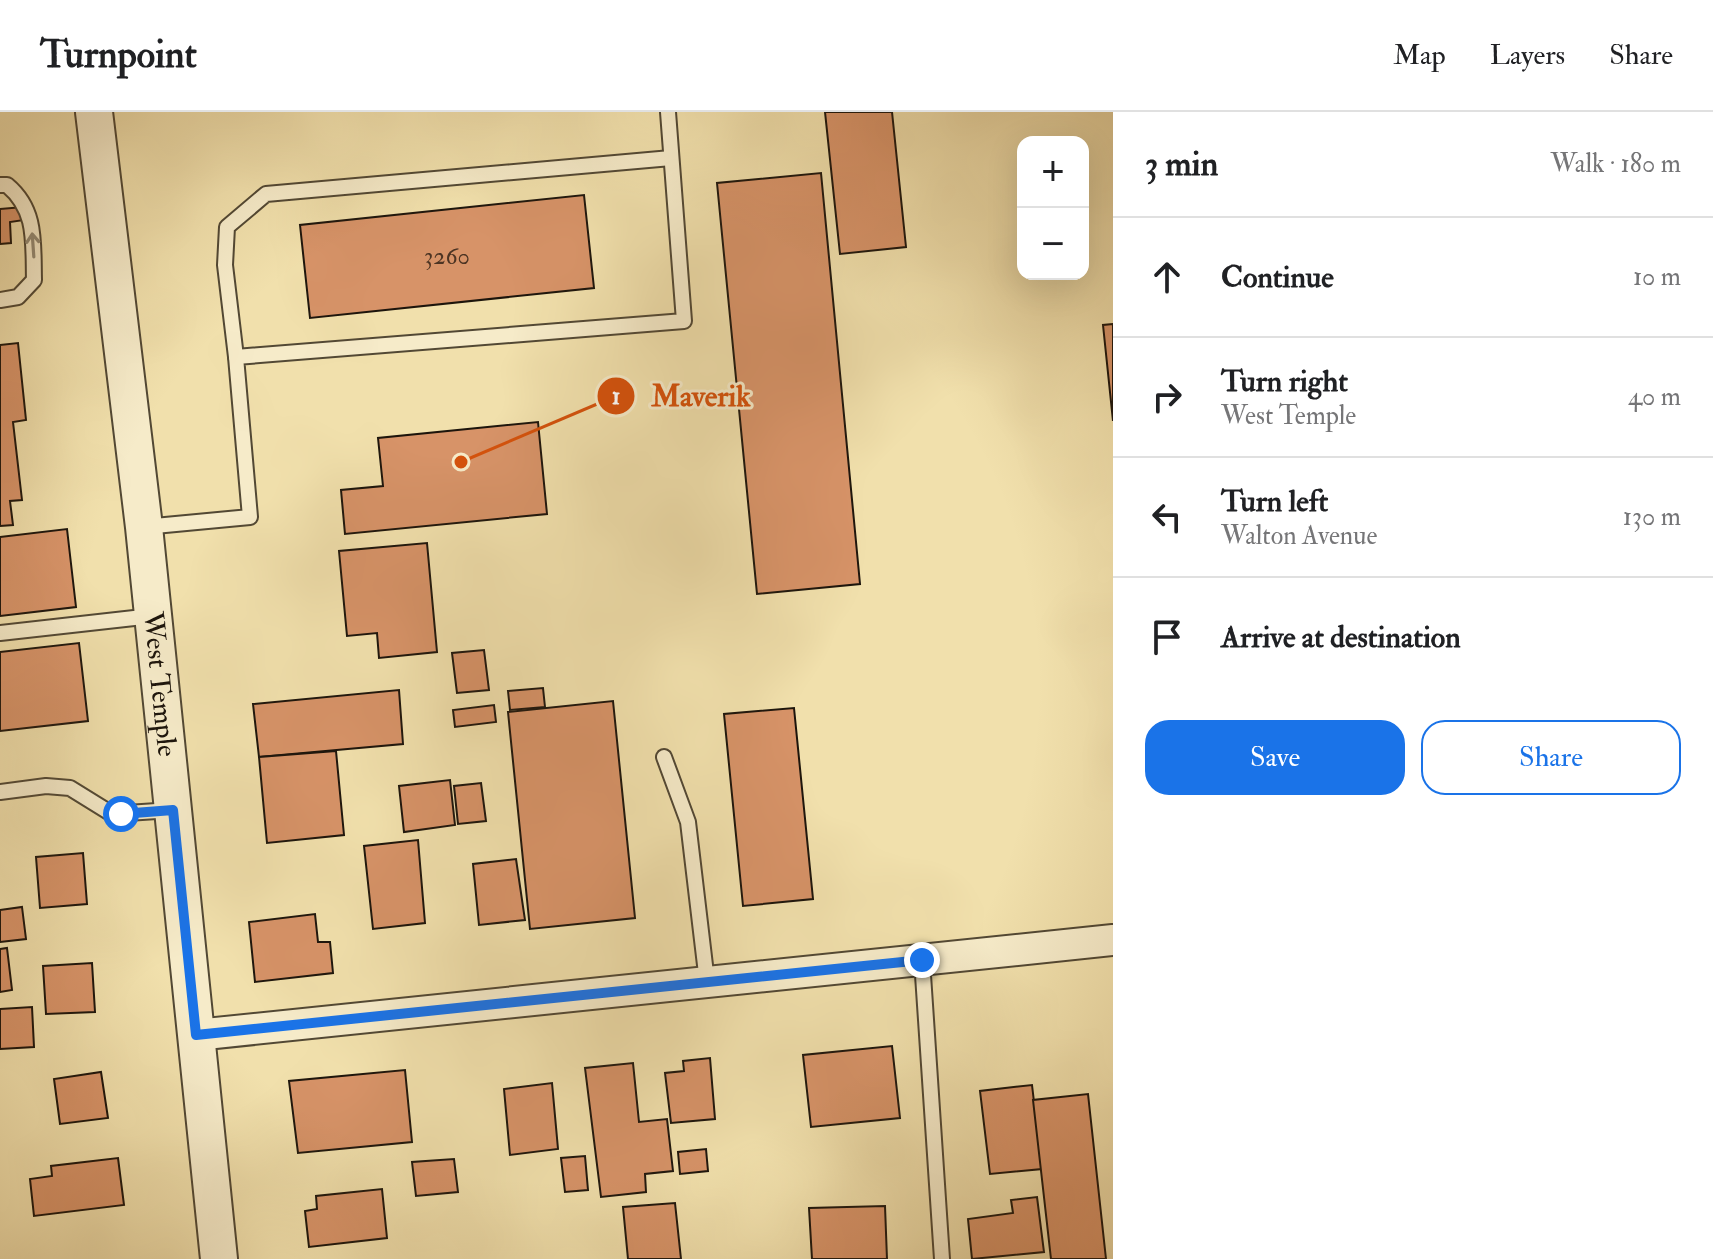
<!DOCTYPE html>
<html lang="en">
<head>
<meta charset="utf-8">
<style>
	body { margin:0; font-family:"IM FELL Double Pica",serif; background:#f2f2f2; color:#202124 }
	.controls { position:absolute; right:24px; top:24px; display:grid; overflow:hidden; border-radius:16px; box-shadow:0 8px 32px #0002 }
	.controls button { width:72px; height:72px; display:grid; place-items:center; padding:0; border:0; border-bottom:2px solid #e0e0e0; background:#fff; color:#202124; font:40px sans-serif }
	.stop { position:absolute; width:24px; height:24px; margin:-18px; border:6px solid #1a73e8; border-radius:50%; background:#fff }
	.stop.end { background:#1a73e8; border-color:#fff; box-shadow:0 2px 8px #0008 }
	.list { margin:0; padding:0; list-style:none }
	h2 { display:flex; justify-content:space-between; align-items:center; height:104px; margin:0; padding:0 32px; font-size:34px }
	h2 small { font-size:26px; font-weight:400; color:#757577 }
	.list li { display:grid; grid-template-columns:52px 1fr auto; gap:24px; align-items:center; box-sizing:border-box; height:120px; padding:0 32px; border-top:2px solid #e0e0e0 }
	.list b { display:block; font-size:30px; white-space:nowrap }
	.list p { margin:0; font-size:26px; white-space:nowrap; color:#757577 }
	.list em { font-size:26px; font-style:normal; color:#757577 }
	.actions { display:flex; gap:16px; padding:24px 32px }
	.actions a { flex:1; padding:18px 0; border:2px solid #1a73e8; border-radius:24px; text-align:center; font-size:28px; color:#1a73e8 }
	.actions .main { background:#1a73e8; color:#fff }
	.icon { flex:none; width:44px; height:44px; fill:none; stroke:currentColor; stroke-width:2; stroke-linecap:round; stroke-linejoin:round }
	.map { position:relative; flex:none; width:1113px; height:1147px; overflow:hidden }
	header { display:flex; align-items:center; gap:48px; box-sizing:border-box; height:112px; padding:0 40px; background:#fff; border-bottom:2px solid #e0e0e0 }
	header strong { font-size:38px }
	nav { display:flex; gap:44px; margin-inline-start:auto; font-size:28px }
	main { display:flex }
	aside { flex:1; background:#fff }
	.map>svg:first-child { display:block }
	.building { fill:#d79368; stroke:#1d150c; stroke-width:2 }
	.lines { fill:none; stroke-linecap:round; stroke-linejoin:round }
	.service-casing { stroke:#524834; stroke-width:18 }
	.minor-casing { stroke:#524834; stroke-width:34 }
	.tertiary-casing { stroke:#524834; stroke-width:40 }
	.service { stroke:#f6ebc9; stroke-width:14 }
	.minor { stroke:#f6ebc9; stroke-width:30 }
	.tertiary { stroke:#f6ebc9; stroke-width:36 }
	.oneway { stroke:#948b74 }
	.route { stroke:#1a73e8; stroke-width:10 }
	.labels { text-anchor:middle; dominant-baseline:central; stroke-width:6; stroke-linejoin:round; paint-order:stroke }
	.number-label { font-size:24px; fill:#4c3423 }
	.street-label { font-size:28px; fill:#1d150c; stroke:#f6ebc9 }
	.leader { fill:none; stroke:#d4520c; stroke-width:3 }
	.callout-dot { fill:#d4520c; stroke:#f6ebc9; stroke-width:3 }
	.mark-label { font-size:24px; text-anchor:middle; font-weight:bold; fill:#fff }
	.callout-label { font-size:30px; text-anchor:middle; font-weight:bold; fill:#d4520c; stroke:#f6ebc9; stroke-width:6; stroke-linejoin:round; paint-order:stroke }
</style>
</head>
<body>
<header>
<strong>Turnpoint</strong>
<nav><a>Map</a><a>Layers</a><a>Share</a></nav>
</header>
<main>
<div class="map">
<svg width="1113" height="1147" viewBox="0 0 1113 1147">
	<rect width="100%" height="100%" fill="#f1e0ac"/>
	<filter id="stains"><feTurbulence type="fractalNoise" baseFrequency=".0025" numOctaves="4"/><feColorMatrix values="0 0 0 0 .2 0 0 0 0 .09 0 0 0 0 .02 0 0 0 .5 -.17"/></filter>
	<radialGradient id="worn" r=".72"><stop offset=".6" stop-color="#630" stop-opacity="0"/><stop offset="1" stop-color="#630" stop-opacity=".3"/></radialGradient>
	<g class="building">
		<path d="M 825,0 L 892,0 L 906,135 L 840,142 Z"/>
		<path d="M 821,61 L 860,472 L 757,482 L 717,71 Z"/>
		<path d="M 584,83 L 594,176 L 310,206 L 300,113 Z"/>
		<path d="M 23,95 L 24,108 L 10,110 L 11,131 L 0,132 L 0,97 Z"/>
		<path d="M 1113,212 L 1113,309 L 1103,213 Z"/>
		<path d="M 18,231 L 26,308 L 13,310 L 22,388 L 10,389 L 13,413 L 0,414 L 0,233 Z"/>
		<path d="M 538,310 L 547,402 L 345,422 L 341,378 L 383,374 L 378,326 Z"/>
		<path d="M 67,417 L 76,495 L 0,504 L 0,425 Z"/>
		<path d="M 427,431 L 437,540 L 379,546 L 377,521 L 347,524 L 339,439 Z"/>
		<path d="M 79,531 L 88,609 L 0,619 L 0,540 Z"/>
		<path d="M 484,538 L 489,578 L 457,581 L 452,541 Z"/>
		<path d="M 543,576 L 545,595 L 510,598 L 508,579 Z"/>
		<path d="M 399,578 L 403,632 L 259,645 L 253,592 Z"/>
		<path d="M 613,589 L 635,806 L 530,817 L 508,600 Z"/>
		<path d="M 494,593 L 496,610 L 455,615 L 453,598 Z"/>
		<path d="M 794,596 L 813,787 L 743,794 L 724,602 Z"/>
		<path d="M 336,639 L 344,723 L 267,731 L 259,645 Z"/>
		<path d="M 450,668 L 455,713 L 404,720 L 399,674 Z"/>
		<path d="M 481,671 L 486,709 L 458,712 L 454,674 Z"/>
		<path d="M 418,728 L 425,811 L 373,817 L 364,734 Z"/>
		<path d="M 83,741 L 87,792 L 40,796 L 36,745 Z"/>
		<path d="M 516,747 L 525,808 L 479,813 L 473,752 Z"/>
		<path d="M 22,795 L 26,827 L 0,830 L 0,798 Z"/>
		<path d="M 315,802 L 318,830 L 330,830 L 333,861 L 255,870 L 249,810 Z"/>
		<path d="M 7,836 L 12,878 L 0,880 L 0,837 Z"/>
		<path d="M 92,851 L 95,900 L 46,902 L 43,854 Z"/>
		<path d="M 32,895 L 34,935 L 0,937 L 0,897 Z"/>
		<path d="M 892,934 L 900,1006 L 811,1015 L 803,943 Z"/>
		<path d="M 710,946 L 715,1007 L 671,1011 L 665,961 L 684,959 L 683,949 Z"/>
		<path d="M 633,951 L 639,1010 L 667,1007 L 673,1059 L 645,1062 L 646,1080 L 601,1085 L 585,956 Z"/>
		<path d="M 405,958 L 412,1030 L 298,1041 L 289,969 Z"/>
		<path d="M 101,960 L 108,1006 L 60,1012 L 54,967 Z"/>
		<path d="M 552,971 L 558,1037 L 510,1043 L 504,977 Z"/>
		<path d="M 1032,973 L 1042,1057 L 990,1062 L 980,979 Z"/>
		<path d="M 1088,982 L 1106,1147 L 1051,1147 L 1033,988 Z"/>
		<path d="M 706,1037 L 708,1059 L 680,1062 L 678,1040 Z"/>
		<path d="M 585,1044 L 588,1078 L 565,1080 L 561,1046 Z"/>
		<path d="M 118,1046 L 124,1093 L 34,1104 L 30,1067 L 52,1064 L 51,1054 Z"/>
		<path d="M 454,1047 L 458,1080 L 416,1084 L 412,1050 Z"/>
		<path d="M 382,1077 L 387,1126 L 309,1135 L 305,1099 L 317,1097 L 316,1084 Z"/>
		<path d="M 1037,1085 L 1044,1140 L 972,1147 L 968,1107 L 1013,1101 L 1011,1088 Z"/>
		<path d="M 675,1091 L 681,1147 L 628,1147 L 623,1095 Z"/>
		<path d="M 885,1094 L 887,1147 L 812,1147 L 809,1096 Z"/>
	</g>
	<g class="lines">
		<g class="service-casing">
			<g id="service">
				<path d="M 0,73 L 7,73 C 37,98 33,130 34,168 L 18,185 L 0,188"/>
				<path d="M 236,245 L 225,153 L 227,115 L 266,82 L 671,46"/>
				<path d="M 144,415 L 250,405 L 236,245 L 684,209 L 668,0"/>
				<path d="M 0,521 L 152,504"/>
				<path d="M 664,645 L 688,710 L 707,870"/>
				<path d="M 0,680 L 46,674 L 70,676 L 112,702 L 172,698"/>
				<path d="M 922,848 L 942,1147"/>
			</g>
		</g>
		<g class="minor-casing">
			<path id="minor" d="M 196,923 L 1113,828"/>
		</g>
		<g class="tertiary-casing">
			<g id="tertiary">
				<path id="s1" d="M 94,0 L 144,415 L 219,1147"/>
			</g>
		</g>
		<use href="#service" class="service"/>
		<use href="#minor" class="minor"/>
		<use href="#tertiary" class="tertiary"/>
	</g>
	<defs><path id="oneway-shaft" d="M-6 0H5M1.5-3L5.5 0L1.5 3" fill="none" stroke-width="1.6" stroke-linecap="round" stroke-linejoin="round" transform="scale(2)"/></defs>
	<use class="oneway" href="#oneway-shaft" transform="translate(33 133) rotate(-94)"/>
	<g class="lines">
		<path class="route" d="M 121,702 L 173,698 L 196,923 L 922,848"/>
	</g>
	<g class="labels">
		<g class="number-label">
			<text x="447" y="144">3260</text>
		</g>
		<g class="street-label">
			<text stroke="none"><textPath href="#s1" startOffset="576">West Temple</textPath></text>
		</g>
	</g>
	<path class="leader" d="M461 350L616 284"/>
	<g class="callout-dot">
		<circle cx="461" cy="350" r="8"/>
		<circle cx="616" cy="284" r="20"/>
	</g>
	<g class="mark-label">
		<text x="616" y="292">1</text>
	</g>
	<g class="callout-label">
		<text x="701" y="294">Maverik</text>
	</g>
	<rect width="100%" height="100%" filter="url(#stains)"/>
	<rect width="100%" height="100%" fill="url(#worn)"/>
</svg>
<div class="controls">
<button>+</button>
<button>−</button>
</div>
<div class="stop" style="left:121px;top:702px"></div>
<div class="stop end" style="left:922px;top:848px"></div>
</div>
<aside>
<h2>3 min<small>Walk · 180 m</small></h2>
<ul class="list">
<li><svg class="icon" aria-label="ahead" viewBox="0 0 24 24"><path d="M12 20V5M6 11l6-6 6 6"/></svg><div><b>Continue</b></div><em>10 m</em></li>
<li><svg class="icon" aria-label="right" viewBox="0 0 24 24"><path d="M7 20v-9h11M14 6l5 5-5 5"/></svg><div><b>Turn right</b><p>West Temple</p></div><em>40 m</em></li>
<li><svg class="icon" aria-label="left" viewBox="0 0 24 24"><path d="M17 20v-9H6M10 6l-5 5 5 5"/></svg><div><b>Turn left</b><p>Walton Avenue</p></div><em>130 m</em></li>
<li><svg class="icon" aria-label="arrive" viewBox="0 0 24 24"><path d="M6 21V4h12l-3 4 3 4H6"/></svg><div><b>Arrive at destination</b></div></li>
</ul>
<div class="actions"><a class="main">Save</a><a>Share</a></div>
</aside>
</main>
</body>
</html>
